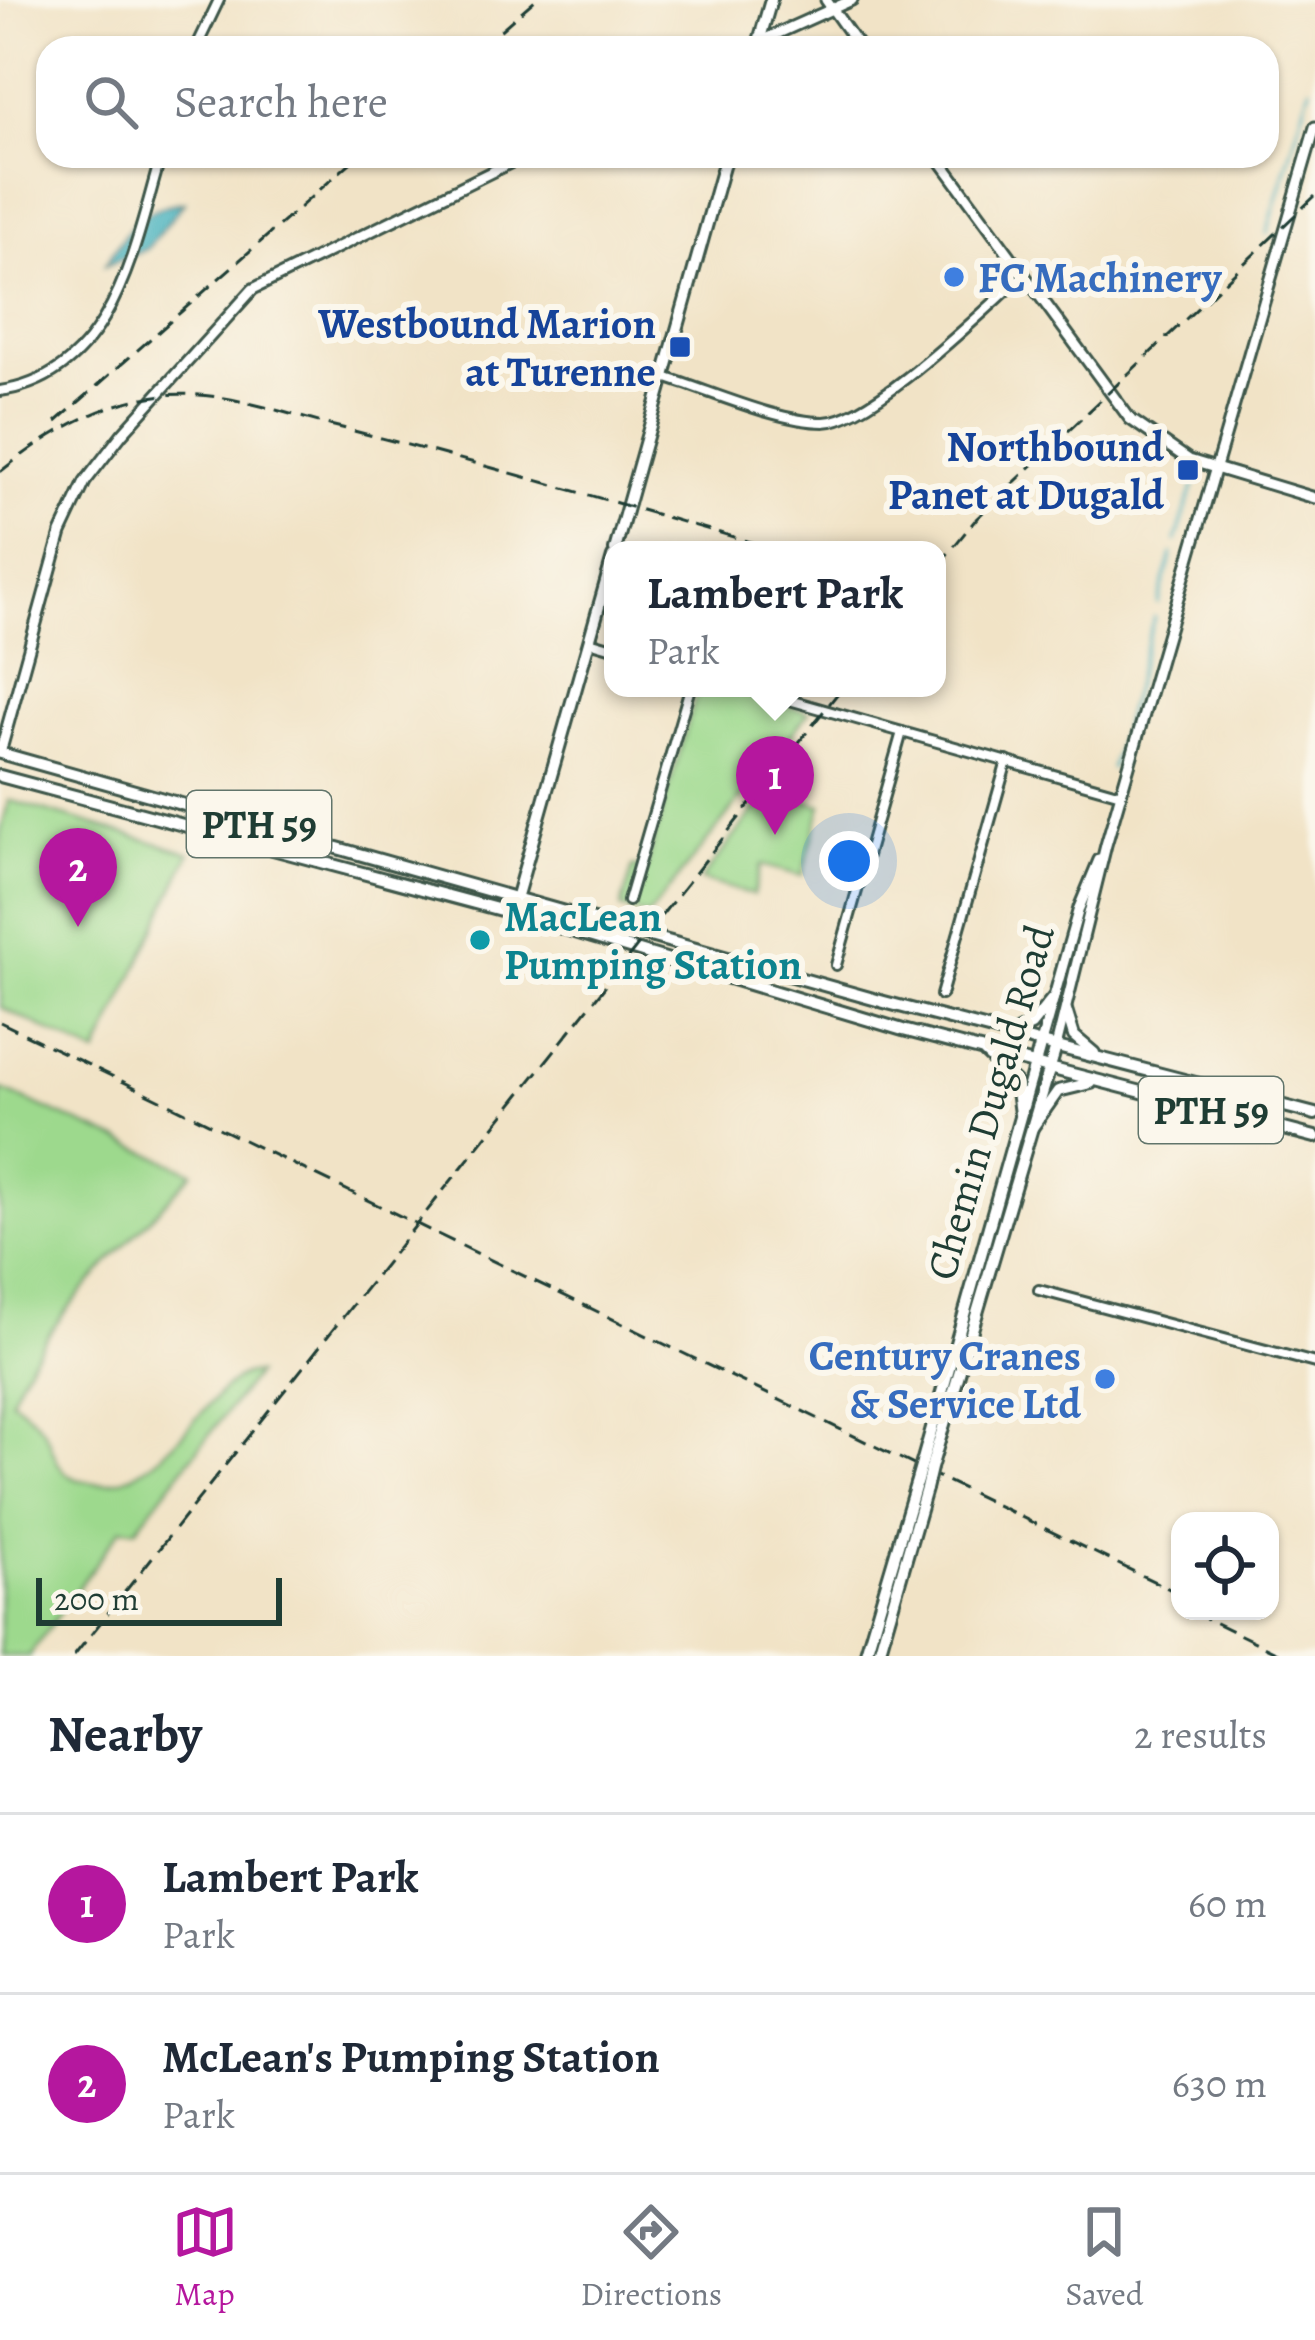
<!DOCTYPE html>
<html lang="en">
<head>
<meta charset="utf-8">
<style>
	body { margin:0; font-family:Alegreya,serif; background:#f6f6f7; color:#1f2937 }
	.controls { position:absolute; right:36px; bottom:36px; display:grid; overflow:hidden; border-radius:24px; box-shadow:0 3px 9px #0004 }
	.controls button { width:108px; height:108px; display:grid; place-items:center; padding:0; border:0; border-bottom:3px solid #e0e1e3; background:#fff; color:#1f2937; font:60px sans-serif }
	.scale { position:absolute; left:36px; bottom:30px; width:246px; box-sizing:border-box; padding-left:12px; border:6px solid #1f3d34; border-top:0; font-size:33px; line-height:42px; white-space:nowrap; color:#1f3d34; -webkit-text-stroke:9px #fbf7ec; paint-order:stroke }
	.you { position:absolute; left:849px; top:861px; width:42px; height:42px; margin:-30px; border:9px solid #fff; border-radius:50%; background:#1a73e8; box-shadow:0 0 0 18px #1a73e833 }
	.badge { display:grid; place-items:center; width:78px; height:78px; border-radius:50%; background:#b5179e; color:#fff; font-size:39px; font-weight:700 }
	.pin { position:absolute; translate:-50% -99px; filter:drop-shadow(0 3px 6px #0008) }
	.pin::after { content:''; position:absolute; top:63px; width:42px; height:36px; background:inherit; clip-path:polygon(0 0,100% 0,50% 100%) }
	.popup { position:absolute; left:604px; top:541px; width:342px; height:156px; box-sizing:border-box; display:grid; place-content:center; border-radius:24px; background:#fff; filter:drop-shadow(0 3px 9px #0005); font-size:39px; white-space:nowrap; color:#747a83 }
	.popup b { font-size:45px; color:#1f2937 }
	.popup::after { content:''; position:absolute; left:50%; top:100%; margin-left:-24px; border:24px solid transparent; border-top-color:#fff }
	.list { margin:0; padding:0; list-style:none }
	h2 { display:flex; justify-content:space-between; align-items:center; height:156px; margin:0; padding:0 48px; font-size:51px }
	h2 small { font-size:39px; font-weight:400; color:#747a83 }
	.list li { display:grid; grid-template-columns:78px 1fr auto; gap:36px; align-items:center; box-sizing:border-box; height:180px; padding:0 48px; border-top:3px solid #e0e1e3 }
	.list b { display:block; font-size:45px; white-space:nowrap }
	.list p { margin:0; font-size:39px; white-space:nowrap; color:#747a83 }
	.list em { font-size:39px; font-style:normal; color:#747a83 }
	.icon { flex:none; width:66px; height:66px; fill:none; stroke:currentColor; stroke-width:2; stroke-linecap:round; stroke-linejoin:round }
	.map { position:relative; flex:none; width:1315px; height:1656px; overflow:hidden }
	.search { position:absolute; background:#fff; box-shadow:0 3px 9px #0004; left:36px; right:36px; top:36px; height:132px; display:flex; align-items:center; gap:30px; box-sizing:border-box; padding:0 42px; border-radius:36px; color:#747a83; font-size:45px }
	.sheet { height:516px; background:#fff }
	nav { display:flex; justify-content:space-around; align-items:center; box-sizing:border-box; height:168px; border-top:3px solid #e0e1e3; background:#fff; font-size:33px; color:#747a83 }
	nav a { display:grid; justify-items:center; gap:6px }
	nav .on { color:#b5179e }
	.map>svg:first-child { display:block }
	.green { fill:#9dd98d; stroke:#5e8b60; stroke-width:3 }
	.water { fill:#3eaebb; stroke:#2e7678; stroke-width:3 }
	.lines { fill:none; stroke-linecap:round; stroke-linejoin:round }
	.stream { stroke:#3eaebb; stroke-width:3 }
	.minor-casing { stroke:#3e564a; stroke-width:14 }
	.tertiary-casing { stroke:#3e564a; stroke-width:15 }
	.secondary-casing { stroke:#3e564a; stroke-width:16 }
	.primary-casing { stroke:#3e564a; stroke-width:16 }
	.minor { stroke:#fff; stroke-width:8 }
	.tertiary { stroke:#fff; stroke-width:9 }
	.secondary { stroke:#fff; stroke-width:10 }
	.primary { stroke:#fff; stroke-width:10 }
	.rail { stroke:#1f3d34; stroke-width:3; stroke-dasharray:18 9; stroke-linecap:butt }
	.secondary-bridge-casing { stroke:#3e564a; stroke-width:16; stroke-linecap:butt }
	.secondary-bridge { stroke:#fff; stroke-width:10 }
	.shop-dot { fill:#3f7fe0; stroke:#fbf7ec; stroke-width:4.5 }
	.transit-dot { fill:#1a4fb4; stroke:#fbf7ec; stroke-width:4.5 }
	.culture-dot { fill:#0f9aa8; stroke:#fbf7ec; stroke-width:4.5 }
	.labels { text-anchor:middle; dominant-baseline:central; stroke-width:12; stroke-linejoin:round; paint-order:stroke }
	.shield { fill:#fbf7ec; stroke:#61756b; stroke-width:3 }
	.shield-label { font-size:39px; font-weight:bold; fill:#1f3d34 }
	.shop-label { font-size:42px; font-weight:bold; fill:#366cbe; stroke:#fbf7ec; text-anchor:start }
	.transit-label { font-size:42px; font-weight:bold; fill:#164399; stroke:#fbf7ec; text-anchor:end }
	.culture-label { font-size:42px; font-weight:bold; fill:#0d838f; stroke:#fbf7ec; text-anchor:start }
	.street-label { font-size:42px; fill:#1f3d34; stroke:#fbf7ec }
</style>
</head>
<body>
<div class="map">
<svg width="1315" height="1656" viewBox="0 0 1315 1656">
	<rect width="100%" height="100%" fill="#fbf7ec"/>
	<filter id="ink" filterUnits="userSpaceOnUse"><feTurbulence type="fractalNoise" baseFrequency=".00833" numOctaves="2"/><feDisplacementMap in="SourceGraphic" scale="24" xChannelSelector="R" yChannelSelector="G"/><feConvolveMatrix kernelMatrix="1 2 1 2 8 2 1 2 1" color-interpolation-filters="sRGB"/></filter>
	<filter id="wash" filterUnits="userSpaceOnUse"><feTurbulence type="fractalNoise" baseFrequency=".004" numOctaves="4" result="noise"/><feDisplacementMap in="SourceGraphic" scale="48" xChannelSelector="R" yChannelSelector="G"/><feGaussianBlur stdDeviation="2.7" result="paint"/><feColorMatrix in="noise" values="0 0 0 0 0 0 0 0 0 0 0 0 0 0 0 0 0 1.4 0 .05"/><feComposite in="paint" operator="in"/></filter>
	<g filter="url(#wash)">
		<rect width="100%" height="100%" fill="#f1e3c6"/>
		<g class="green">
			<path d="M 698,688 L 729,688 L 809,712 L 648,916 L 621,908 L 633,867 L 646,869 Z"/>
			<path d="M 791,763 L 782,794 L 822,805 L 802,876 L 761,865 L 753,895 L 701,880 Z"/>
			<path d="M 9,800 L 190,853 L 97,1055 L 1,1007 L 0,835 Z"/>
			<path d="M 0,1089 L 193,1172 C 134,1239 45,1317 11,1399 C 20,1407 31,1415 39,1424 C 54,1440 52,1469 74,1478 C 160,1512 213,1365 256,1374 L 136,1529 L 121,1528 L 29,1656 L 0,1656 Z"/>
		</g>
		<path class="water" d="M 184,202 L 147,249 L 105,265 C 129,227 137,208 184,202 Z"/>
		<g class="lines">
			<g class="stream">
				<path d="M 1267,233 L 1310,87"/>
				<path d="M 1176,541 L 1195,481"/>
				<path d="M 1158,603 L 1172,554"/>
				<path d="M 1111,768 L 1154,617"/>
			</g>
		</g>
	</g>
	<g filter="url(#ink)">
		<g class="lines">
			<g class="minor-casing">
				<g id="minor">
					<path d="M 196,48 L 219,0"/>
					<path d="M 664,377 C 710,391 778,422 824,422 C 871,422 984,310 1023,276"/>
					<path d="M 0,391 C 114,375 134,247 161,156"/>
					<path d="M 589,641 L 613,648"/>
					<path d="M 747,688 L 1121,794"/>
					<path d="M 628,901 L 690,688"/>
					<path d="M 836,965 L 902,732"/>
					<path d="M 941,995 L 1007,761"/>
					<path d="M 1039,1290 L 1315,1363"/>
				</g>
			</g>
			<g class="tertiary-casing">
				<g id="tertiary">
					<path d="M 826,0 L 860,48"/>
					<path d="M 745,48 L 852,0"/>
					<path d="M 937,156 L 1130,419 L 1189,460 L 1315,498"/>
					<path d="M 0,753 L 61,533 L 85,482 L 122,434 L 253,289 L 524,156"/>
					<path d="M 1041,1043 L 1079,908 L 1099,860"/>
					<path d="M 1056,1047 L 1106,845 L 1315,127"/>
				</g>
			</g>
			<g class="secondary-casing">
				<g id="secondary">
					<path d="M 757,48 L 771,0"/>
					<path d="M 615,550 L 726,156"/>
					<path d="M 512,913 L 613,557"/>
					<path d="M 922,1463 L 1041,1043"/>
					<path d="M 931,1468 L 1056,1047"/>
					<path d="M 865,1656 L 916,1484"/>
					<path d="M 878,1656 L 926,1489"/>
				</g>
			</g>
			<g class="primary-casing">
				<g id="primary">
					<path d="M 0,753 L 884,1002 L 1315,1114"/>
					<path d="M 0,776 L 512,913 L 903,1030 L 1315,1137"/>
					<path d="M 1066,1010 L 1074,1036 L 1094,1053"/>
					<path d="M 1012,1034 L 1031,1025 L 1053,998"/>
					<path d="M 985,1053 L 1016,1083 L 1020,1114"/>
					<path d="M 1032,1128 L 1058,1091 L 1091,1083"/>
				</g>
			</g>
			<use href="#minor" class="minor"/>
			<use href="#tertiary" class="tertiary"/>
			<use href="#secondary" class="secondary"/>
			<use href="#primary" class="primary"/>
			<g class="rail">
				<path d="M 480,48 L 535,0"/>
				<path d="M 56,422 L 358,156"/>
				<path d="M 0,472 C 48,434 102,401 164,395 C 220,390 273,410 326,424 C 478,462 628,506 778,550"/>
				<path d="M 937,567 L 977,518 L 1315,196"/>
				<path d="M 0,1022 L 1180,1594"/>
				<path d="M 1191,1611 L 1284,1656"/>
				<path d="M 74,1656 L 842,688"/>
			</g>
			<g class="secondary-bridge-casing">
				<g id="secondary-bridge">
					<path d="M 916,1484 L 922,1463"/>
					<path d="M 926,1489 L 931,1468"/>
				</g>
			</g>
			<use href="#secondary-bridge" class="secondary-bridge"/>
		</g>
	</g>
	<g class="shop-dot">
		<circle cx="954" cy="277" r="12"/>
		<circle cx="1105" cy="1379" r="12"/>
	</g>
	<g class="transit-dot">
		<rect x="668" y="335" width="24" height="24" rx="6"/>
		<rect x="1176" y="458" width="24" height="24" rx="6"/>
	</g>
	<circle class="culture-dot" cx="480" cy="940" r="12"/>
	<g class="labels">
		<g class="shield">
			<rect x="187" y="791" width="144" height="66" rx="9"/>
			<rect x="1139" y="1077" width="144" height="66" rx="9"/>
		</g>
		<g class="shield-label">
			<text x="259" y="824">PTH 59</text>
			<text x="1211" y="1110">PTH 59</text>
		</g>
		<g class="shop-label">
			<text x="978" y="277">FC Machinery</text>
			<text x="1081" y="1355" text-anchor="end">Century Cranes<tspan x="1081" dy="48">&amp; Service Ltd</tspan></text>
		</g>
		<g class="transit-label">
			<text x="656" y="323">Westbound Marion<tspan x="656" dy="48">at Turenne</tspan></text>
			<text x="1164" y="446">Northbound<tspan x="1164" dy="48">Panet at Dugald</tspan></text>
		</g>
		<g class="culture-label">
			<text x="504" y="916">MacLean<tspan x="504" dy="48">Pumping Station</tspan></text>
		</g>
		<g class="street-label">
			<text transform="translate(990 1102) rotate(-74)">Chemin Dugald Road</text>
		</g>
	</g>
</svg>
<div class="controls">
<button><svg class="icon" aria-label="locate" viewBox="0 0 24 24"><circle cx="12" cy="12" r="6"/><path d="M12 2v4M12 18v4M2 12h4M18 12h4"/></svg></button>
</div>
<div class="scale">200 m</div>
<div class="you"></div>
<div class="pin badge" style="left:775px;top:835px">1</div>
<div class="popup"><b>Lambert Park</b>Park</div>
<div class="pin badge" style="left:78px;top:927px">2</div>
<div class="search"><svg class="icon" aria-label="search" viewBox="0 0 24 24"><circle cx="10" cy="10" r="6"/><path d="M15 15l6 6"/></svg>Search here</div>
</div>
<section class="sheet">
<h2>Nearby<small>2 results</small></h2>
<ul class="list">
<li><span class="badge">1</span><div><b>Lambert Park</b><p>Park</p></div><em>60 m</em></li>
<li><span class="badge">2</span><div><b>McLean's Pumping Station</b><p>Park</p></div><em>630 m</em></li>
</ul>
</section>
<nav>
<a class="on"><svg class="icon" aria-label="map" viewBox="0 0 24 24"><path d="M3 6l6-2 6 2 6-2v14l-6 2-6-2-6 2zM9 4v14M15 6v14"/></svg>Map</a>
<a><svg class="icon" aria-label="directions" viewBox="0 0 24 24"><path d="M12 3l9 9-9 9-9-9zM9 14v-3h6M13 9l2 2-2 2"/></svg>Directions</a>
<a><svg class="icon" aria-label="saved" viewBox="0 0 24 24"><path d="M7 4h10v16l-5-4-5 4z"/></svg>Saved</a>
</nav>
</body>
</html>
